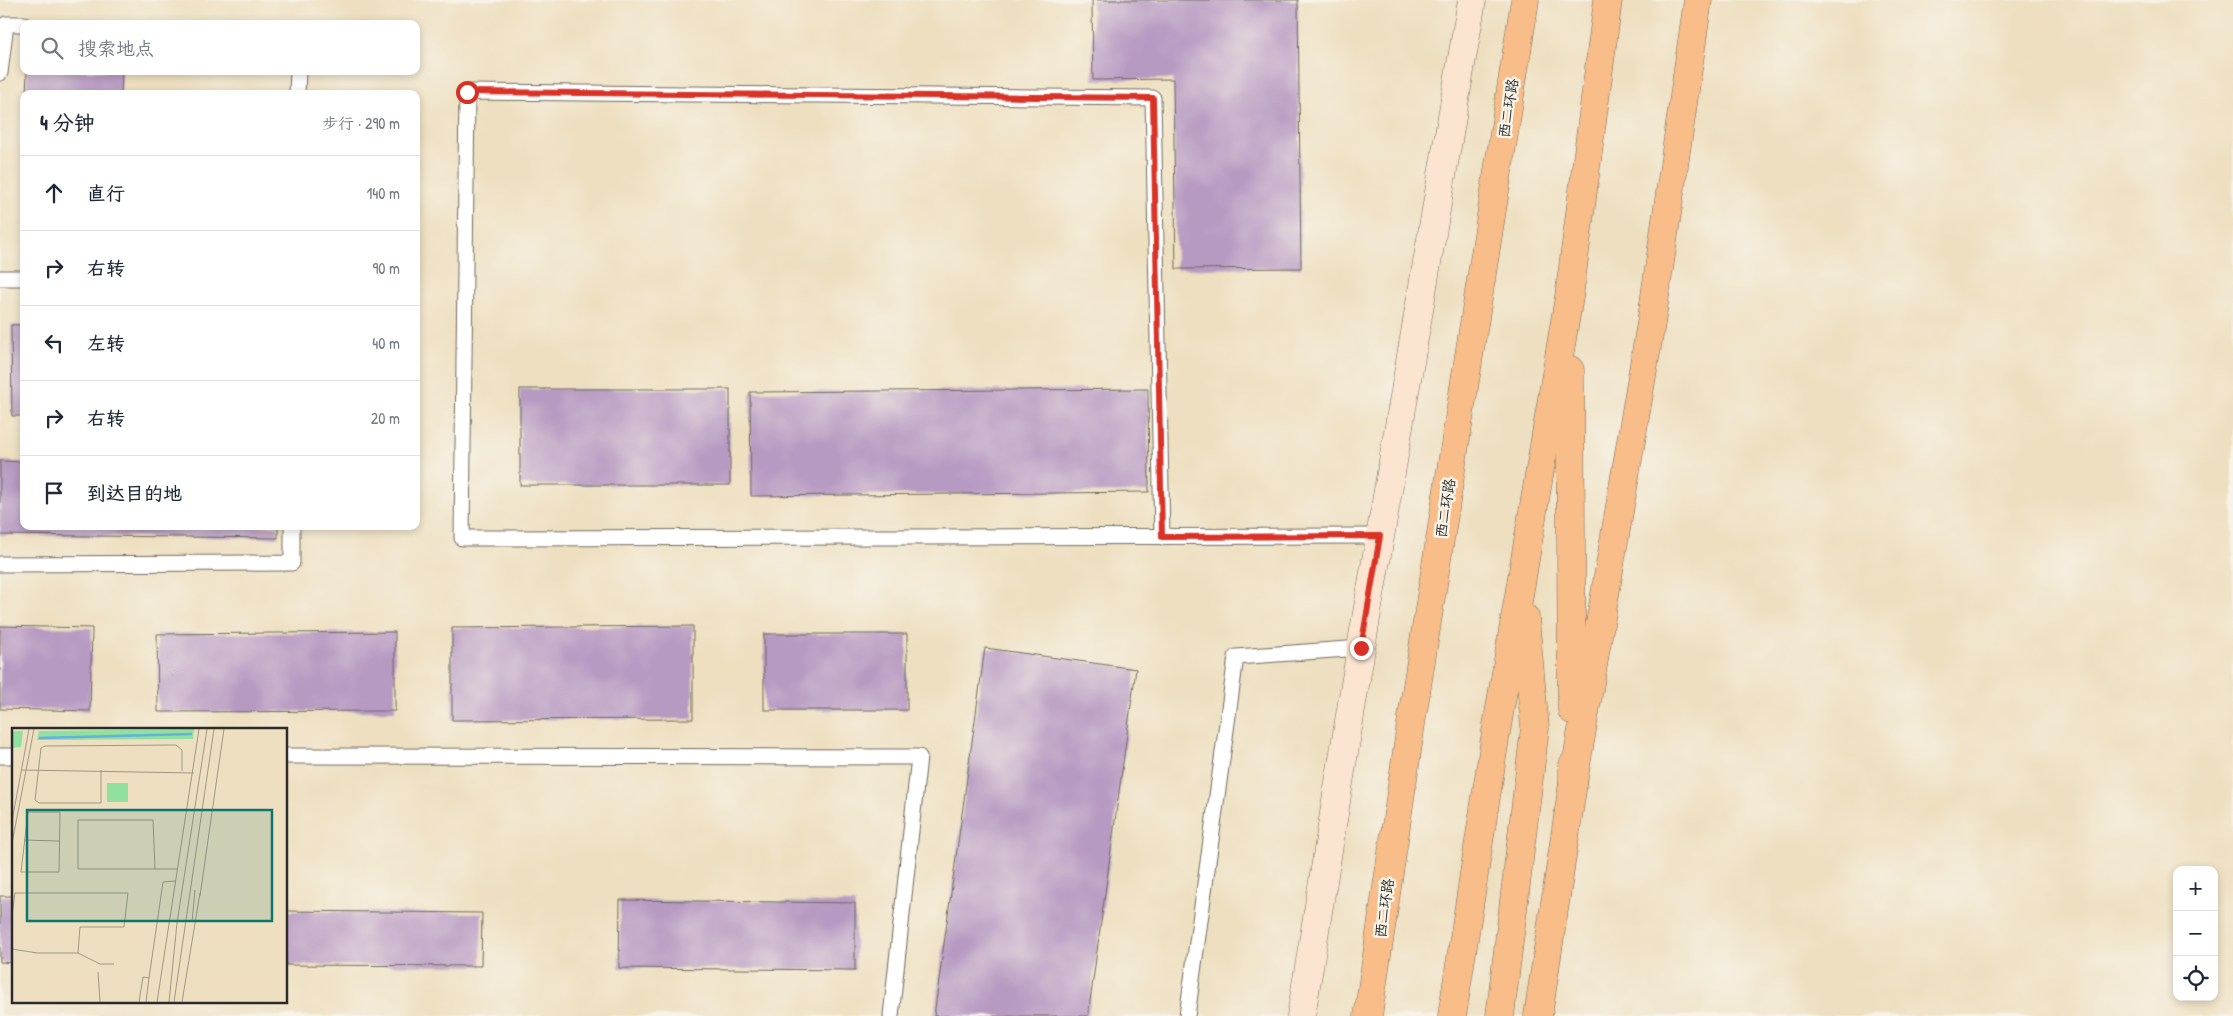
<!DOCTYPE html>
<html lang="zh">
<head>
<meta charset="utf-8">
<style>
	body { margin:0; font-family:"Patrick Hand","LXGW WenKai TC",sans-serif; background:#f2f2f3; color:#1f2937 }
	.controls { position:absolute; right:15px; bottom:15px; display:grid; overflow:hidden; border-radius:10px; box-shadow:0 2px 8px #0003 }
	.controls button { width:45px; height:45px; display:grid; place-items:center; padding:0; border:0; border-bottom:1px solid #e0e1e3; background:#fff; color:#1f2937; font:25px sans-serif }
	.stop { position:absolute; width:15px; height:15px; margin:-11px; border:4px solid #d93025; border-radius:50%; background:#fff }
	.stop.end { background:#d93025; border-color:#fff; box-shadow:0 1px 5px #0008 }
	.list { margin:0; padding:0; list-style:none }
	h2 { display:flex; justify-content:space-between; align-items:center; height:65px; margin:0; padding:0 20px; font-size:21px }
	h2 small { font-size:16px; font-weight:400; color:#747a83 }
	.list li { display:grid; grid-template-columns:32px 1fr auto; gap:15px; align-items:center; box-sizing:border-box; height:75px; padding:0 20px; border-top:1px solid #e0e1e3 }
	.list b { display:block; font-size:19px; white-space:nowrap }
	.list em { font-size:16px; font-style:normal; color:#747a83 }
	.icon { flex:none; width:28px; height:28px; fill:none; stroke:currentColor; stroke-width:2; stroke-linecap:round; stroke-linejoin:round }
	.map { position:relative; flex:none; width:2233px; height:1016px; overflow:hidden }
	.search { position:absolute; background:#fff; box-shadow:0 2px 8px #0003; left:20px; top:20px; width:400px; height:55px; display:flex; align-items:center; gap:12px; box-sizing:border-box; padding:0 18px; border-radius:10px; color:#747a83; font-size:19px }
	.panel { position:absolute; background:#fff; box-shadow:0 2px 8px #0003; left:20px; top:90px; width:400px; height:440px; border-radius:10px }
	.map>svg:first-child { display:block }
	.building { fill:#b79ac2 }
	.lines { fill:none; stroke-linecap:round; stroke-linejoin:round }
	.lane-casing { stroke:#6f6a5f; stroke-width:17 }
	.secondary-casing { stroke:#6f6a5f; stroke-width:29 }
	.highway-casing { stroke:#6f6a5f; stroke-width:29 }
	.lane { stroke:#fff; stroke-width:15 }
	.secondary { stroke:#fce5d0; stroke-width:28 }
	.highway { stroke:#f8bd89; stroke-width:28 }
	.route { stroke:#d93025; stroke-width:6 }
	.labels { text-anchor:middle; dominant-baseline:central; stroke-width:5; stroke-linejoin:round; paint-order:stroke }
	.street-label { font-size:15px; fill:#2b2b2b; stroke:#f7f3e8 }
	.inset-river { fill:none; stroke:#66b0de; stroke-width:2.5 }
	.inset-road { fill:none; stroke:#a09784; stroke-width:1 }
	.view { fill:#0f766e; fill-opacity:0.15; stroke:#0f766e; stroke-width:2.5 }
	.inset-edge { fill:none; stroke:#2b2b2b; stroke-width:2.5 }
</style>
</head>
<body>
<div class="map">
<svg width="2233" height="1016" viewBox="0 0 2233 1016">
	<rect width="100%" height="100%" fill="#f7f3e8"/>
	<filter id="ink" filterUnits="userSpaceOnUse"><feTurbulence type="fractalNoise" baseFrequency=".02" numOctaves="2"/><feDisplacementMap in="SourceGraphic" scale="10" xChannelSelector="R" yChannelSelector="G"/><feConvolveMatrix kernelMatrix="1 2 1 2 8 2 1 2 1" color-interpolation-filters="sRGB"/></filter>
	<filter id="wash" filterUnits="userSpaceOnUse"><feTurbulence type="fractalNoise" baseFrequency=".0096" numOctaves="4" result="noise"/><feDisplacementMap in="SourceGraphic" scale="20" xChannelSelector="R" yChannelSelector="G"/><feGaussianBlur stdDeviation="1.12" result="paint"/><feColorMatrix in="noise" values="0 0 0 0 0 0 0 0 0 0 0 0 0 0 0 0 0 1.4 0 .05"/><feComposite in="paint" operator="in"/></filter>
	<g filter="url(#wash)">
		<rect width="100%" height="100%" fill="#eedfc0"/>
		<g id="blocks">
			<g class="building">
				<path d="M 1092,0 L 1298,0 L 1301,268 L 1176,269 L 1173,79 L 1093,80 Z"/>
				<path d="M 27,71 L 122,71 L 121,94 L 26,94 Z"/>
				<path d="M 11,325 L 24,325 L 24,416 L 12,416 Z"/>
				<rect x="520" y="389" width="210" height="96"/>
				<path d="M 1148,389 L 1149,492 L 751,496 L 750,392 Z"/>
				<path d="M 0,461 L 24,462 L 24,526 L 278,526 L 278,538 L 0,535 Z"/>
				<path d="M 0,626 L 92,628 L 90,711 L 0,709 Z"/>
				<path d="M 693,626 L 693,719 L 452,720 L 452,628 Z"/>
				<path d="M 395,632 L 395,711 L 158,712 L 157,634 Z"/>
				<rect x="764" y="634" width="143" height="76"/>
				<path d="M 985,648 L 1136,669 L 1088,1016 L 934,1016 Z"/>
				<path d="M 0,896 L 14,896 L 14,963 L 0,962 Z"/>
				<path d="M 620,900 L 855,903 L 855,970 L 619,968 Z"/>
				<path d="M 286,911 L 482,913 L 481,966 L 286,965 Z"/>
			</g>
		</g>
	</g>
	<g filter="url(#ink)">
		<use href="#blocks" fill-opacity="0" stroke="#6f6a5f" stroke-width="1"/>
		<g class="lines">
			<g class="lane-casing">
				<g id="lane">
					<path d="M 0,73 L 6,24 L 24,24"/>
					<path d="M 297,94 L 298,71"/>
					<path d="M 0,278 L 24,278"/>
					<path d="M 1162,537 L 1153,98 L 467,92 L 462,538 L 1380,536"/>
					<path d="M 0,564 L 292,563 L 292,526"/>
					<path d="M 0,756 L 14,756"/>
					<path d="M 286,756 L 919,757 L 891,1016"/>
					<path d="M 1187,1016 L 1236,657 L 1361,648"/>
				</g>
			</g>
			<g class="secondary-casing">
				<path id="secondary" d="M 1301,1016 L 1361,648 L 1472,0"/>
			</g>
			<g class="highway-casing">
				<g id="highway">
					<path d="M 1570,370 L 1572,710"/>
					<path d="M 1573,783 L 1652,317 L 1698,0"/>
					<path d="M 1368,1016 L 1411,724 L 1525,0"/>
					<path d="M 1452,1016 L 1496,732 L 1569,297 L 1608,0"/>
					<path d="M 1500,1016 L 1535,728 L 1525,618"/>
					<path d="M 1538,1016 L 1573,783 L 1573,765"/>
				</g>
			</g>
			<use href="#lane" class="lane"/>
			<use href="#secondary" class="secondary"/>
			<use href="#highway" class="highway"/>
		</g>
	</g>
	<g class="lines" filter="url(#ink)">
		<path class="route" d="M 467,92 L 1153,98 L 1162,537 L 1380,536 L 1361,648"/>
	</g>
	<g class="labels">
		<g class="street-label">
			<text transform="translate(1508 108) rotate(-81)">西二环路</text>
			<text transform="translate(1445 508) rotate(-81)">西二环路</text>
			<text transform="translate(1384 908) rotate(-82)">西二环路</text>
		</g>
	</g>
	<g transform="translate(12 728)">
		<rect width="275" height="275" fill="#eedfc0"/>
		<path d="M 182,1 L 181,11 L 25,12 L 27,3 ZM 0,3 L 11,3 L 9,19 L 0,20 ZM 95,55 L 116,55 L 116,74 L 95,74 Z" fill="#90e09f"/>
		<path class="inset-river" d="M 27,10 L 180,6"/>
		<path class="inset-road" d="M 9,42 L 182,45M 89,42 L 89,75 L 27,75 L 23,72 L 29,20 L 33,18 L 164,17 L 170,22 L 170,43M 16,84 L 48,84 L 47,144 L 9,144 ZM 0,93 L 17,1M 12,112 L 47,113M 0,115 L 22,1M 143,141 L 141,92 L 66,92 L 66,141 L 166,141M 188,168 L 212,1M 0,187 L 3,165 L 116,165 L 112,199 L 68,199 L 66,225 L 25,225 L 0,221M 180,194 L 183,162M 66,225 L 88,236 L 102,236M 86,244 L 88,274M 137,250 L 151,154 L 164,153M 127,274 L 131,249 L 137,250 L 134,274M 145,274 L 187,1M 157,274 L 165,195 L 195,1M 162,274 L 202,1M 170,274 L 188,165"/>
		<path class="view" d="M 15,82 L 260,82 L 260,193 L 15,193 Z"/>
		<rect width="275" height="275" class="inset-edge"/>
	</g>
</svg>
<div class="controls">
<button>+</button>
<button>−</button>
<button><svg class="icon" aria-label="locate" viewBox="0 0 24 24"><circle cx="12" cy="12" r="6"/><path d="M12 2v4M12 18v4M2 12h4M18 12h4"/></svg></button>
</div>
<div class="stop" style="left:467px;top:92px"></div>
<div class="stop end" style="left:1361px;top:648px"></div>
<div class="search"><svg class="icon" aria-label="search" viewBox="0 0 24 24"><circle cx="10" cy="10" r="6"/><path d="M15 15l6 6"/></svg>搜索地点</div>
<section class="panel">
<h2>4 分钟<small>步行 · 290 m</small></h2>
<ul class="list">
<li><svg class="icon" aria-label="ahead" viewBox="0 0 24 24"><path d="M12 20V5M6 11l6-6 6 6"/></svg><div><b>直行</b></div><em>140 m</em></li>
<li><svg class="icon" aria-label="right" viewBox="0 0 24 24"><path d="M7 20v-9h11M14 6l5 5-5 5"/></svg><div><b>右转</b></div><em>90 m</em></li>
<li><svg class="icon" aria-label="left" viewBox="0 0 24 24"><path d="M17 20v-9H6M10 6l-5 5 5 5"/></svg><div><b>左转</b></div><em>40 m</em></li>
<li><svg class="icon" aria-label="right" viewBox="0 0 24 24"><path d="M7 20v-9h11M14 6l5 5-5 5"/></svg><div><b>右转</b></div><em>20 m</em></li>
<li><svg class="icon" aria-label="arrive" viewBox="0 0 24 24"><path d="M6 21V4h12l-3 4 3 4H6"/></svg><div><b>到达目的地</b></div></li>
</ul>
</section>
</div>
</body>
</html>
